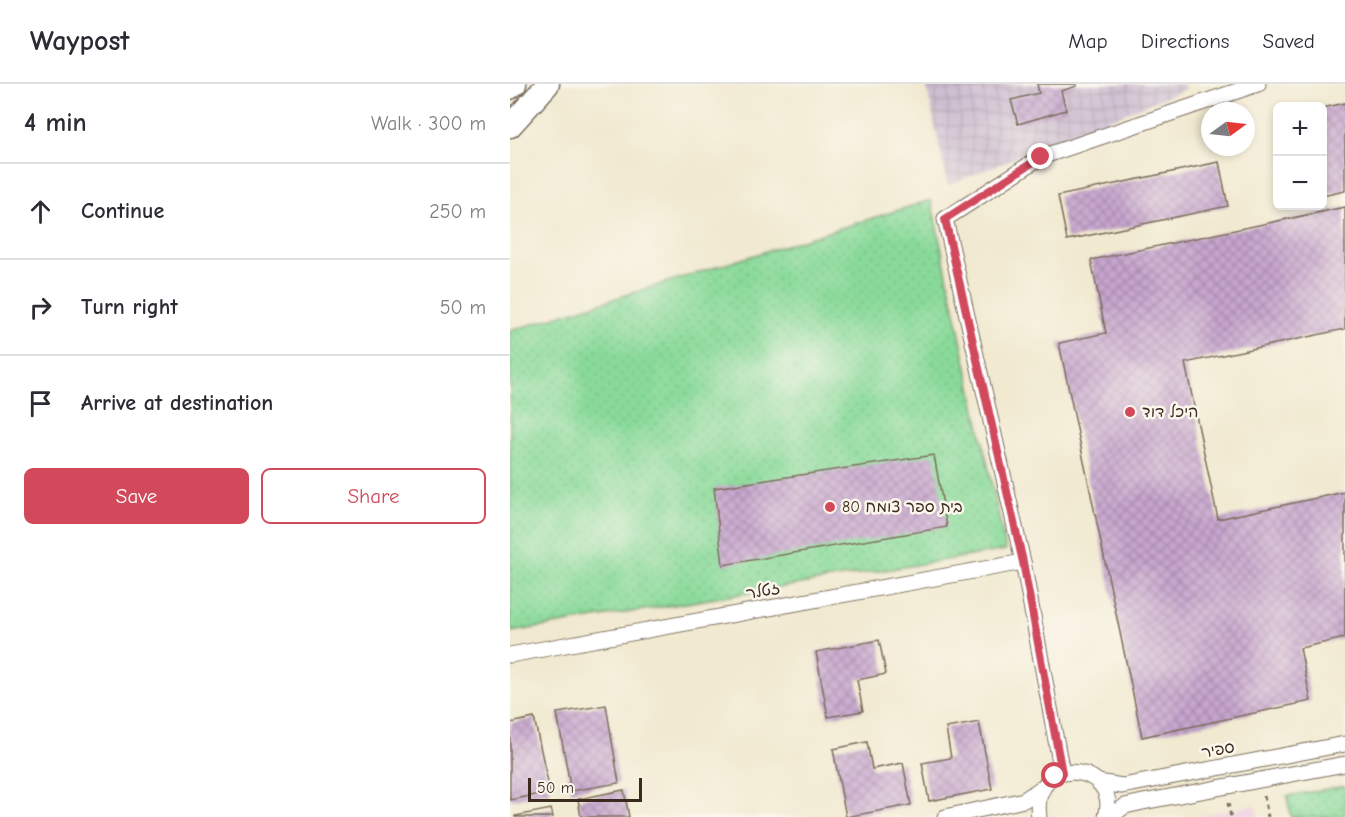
<!DOCTYPE html>
<html lang="en">
<head>
<meta charset="utf-8">
<style>
	body { margin:0; font-family:"Comic Neue","Playpen Sans Hebrew",sans-serif; background:#f2f2f3; color:#2b2b33 }
	.controls { position:absolute; right:18px; top:18px; display:grid; overflow:hidden; border-radius:9px; box-shadow:0 3px 9px #0003 }
	.controls button { width:54px; height:54px; display:grid; place-items:center; padding:0; border:0; border-bottom:2px solid #e1e1e2; background:#fff; color:#2b2b33; font:30px sans-serif }
	.compass { position:absolute; left:691px; top:18px; width:54px; height:54px; border-radius:50%; background:#fff; box-shadow:0 3px 9px #0003; rotate:75deg }
	.scale { position:absolute; left:18px; bottom:15px; width:114px; box-sizing:border-box; padding-left:6px; border:3px solid #3b2a1e; border-top:0; font-size:16px; line-height:21px; white-space:nowrap; color:#3b2a1e; -webkit-text-stroke:4px #fbf7ec; paint-order:stroke }
	.stop { position:absolute; width:18px; height:18px; margin:-14px; border:4px solid #d1495b; border-radius:50%; background:#fff }
	.stop.end { background:#d1495b; border-color:#fff; box-shadow:0 2px 6px #0008 }
	.list { margin:0; padding:0; list-style:none }
	h2 { display:flex; justify-content:space-between; align-items:center; height:78px; margin:0; padding:0 24px; font-size:26px }
	h2 small { font-size:20px; font-weight:400; color:#7c7c81 }
	.list li { display:grid; grid-template-columns:39px 1fr auto; gap:18px; align-items:center; box-sizing:border-box; height:96px; padding:0 24px; border-top:2px solid #e1e1e2 }
	.list b { display:block; font-size:22px; white-space:nowrap }
	.list em { font-size:20px; font-style:normal; color:#7c7c81 }
	.actions { display:flex; gap:12px; padding:18px 24px }
	.actions a { flex:1; padding:14px 0; border:2px solid #d1495b; border-radius:9px; text-align:center; font-size:21px; color:#d1495b }
	.actions .main { background:#d1495b; color:#fff }
	.icon { flex:none; width:33px; height:33px; fill:none; stroke:currentColor; stroke-width:2; stroke-linecap:round; stroke-linejoin:round }
	.map { position:relative; flex:none; width:835px; height:733px; overflow:hidden }
	header { display:flex; align-items:center; gap:36px; box-sizing:border-box; height:84px; padding:0 30px; background:#fff; border-bottom:2px solid #e1e1e2 }
	header strong { font-size:28px }
	nav { display:flex; gap:33px; margin-inline-start:auto; font-size:21px }
	main { display:flex }
	aside { flex:1; background:#fff }
	.map>svg:first-child { display:block }
	.built { fill:#f0d0e4 }
	.industrial { fill:url(#industrial-grid) }
	.grass { fill:url(#grass-dots); stroke:#62825c; stroke-width:1.5 }
	.building { fill:url(#building-cross-hatch) }
	.lines { fill:none; stroke-linecap:round; stroke-linejoin:round }
	.minor-casing { stroke:#7b6d5c; stroke-width:17 }
	.highway-casing { stroke:#7b6d5c; stroke-width:25 }
	.path { stroke:#7b6d5c; stroke-width:3; stroke-dasharray:4.5 4.5; stroke-linecap:butt }
	.minor { stroke:#fff; stroke-width:15 }
	.highway { stroke:#fff; stroke-width:22 }
	.route { stroke:#d1495b; stroke-width:8 }
	.poi-dot { fill:#d1495b; stroke:#fbf7ec; stroke-width:2 }
	.labels { text-anchor:middle; dominant-baseline:central; stroke-width:5; stroke-linejoin:round; paint-order:stroke }
	.poi-label { font-size:16px; fill:#3b2a1e; stroke:#fbf7ec; text-anchor:start }
	.street-label { font-size:16px; fill:#3b2a1e; stroke:#fbf7ec }
</style>
</head>
<body>
<header>
<strong>Waypost</strong>
<nav><a>Map</a><a>Directions</a><a>Saved</a></nav>
</header>
<main>
<aside>
<h2>4 min<small>Walk · 300 m</small></h2>
<ul class="list">
<li><svg class="icon" aria-label="ahead" viewBox="0 0 24 24"><path d="M12 20V5M6 11l6-6 6 6"/></svg><div><b>Continue</b></div><em>250 m</em></li>
<li><svg class="icon" aria-label="right" viewBox="0 0 24 24"><path d="M7 20v-9h11M14 6l5 5-5 5"/></svg><div><b>Turn right</b></div><em>50 m</em></li>
<li><svg class="icon" aria-label="arrive" viewBox="0 0 24 24"><path d="M6 21V4h12l-3 4 3 4H6"/></svg><div><b>Arrive at destination</b></div></li>
</ul>
<div class="actions"><a class="main">Save</a><a>Share</a></div>
</aside>
<div class="map">
<svg width="835" height="733" viewBox="0 0 835 733">
	<defs>
		<pattern id="industrial-grid" width="8" height="8" patternUnits="userSpaceOnUse" patternTransform="scale(1.5)"><rect width="8" height="8" fill="#cebed1"/><path d="M0 4h8M4 0v8" fill="none" stroke="#b2a3b3"/></pattern>
		<pattern id="grass-dots" width="8" height="8" patternUnits="userSpaceOnUse" patternTransform="scale(1.5)"><rect width="8" height="8" fill="#89da9a"/><path d="M2 2h.1M6 6h.1" fill="none" stroke="#77bb84" stroke-width="1.8" stroke-linecap="round"/></pattern>
		<pattern id="building-cross-hatch" width="8" height="8" patternUnits="userSpaceOnUse" patternTransform="scale(1.5)"><rect width="8" height="8" fill="#c7a5cf"/><path d="M0 0l8 8M0 8l8-8" fill="none" stroke="#a387a7"/></pattern>
	</defs>
	<rect width="100%" height="100%" fill="#fbf7ec"/>
	<filter id="ink" filterUnits="userSpaceOnUse"><feTurbulence type="fractalNoise" baseFrequency=".0167" numOctaves="2"/><feDisplacementMap in="SourceGraphic" scale="12" xChannelSelector="R" yChannelSelector="G"/><feConvolveMatrix kernelMatrix="1 2 1 2 8 2 1 2 1" color-interpolation-filters="sRGB"/></filter>
	<filter id="wash" filterUnits="userSpaceOnUse"><feTurbulence type="fractalNoise" baseFrequency=".008" numOctaves="4" result="noise"/><feDisplacementMap in="SourceGraphic" scale="24" xChannelSelector="R" yChannelSelector="G"/><feGaussianBlur stdDeviation="1.35" result="paint"/><feColorMatrix in="noise" values="0 0 0 0 0 0 0 0 0 0 0 0 0 0 0 0 0 1.4 0 .05"/><feComposite in="paint" operator="in"/></filter>
	<g filter="url(#wash)">
		<rect width="100%" height="100%" fill="#f1e9d0"/>
		<path class="built" d="M 745,721 L 748,733 L 684,733 L 715,727 Z"/>
		<path class="industrial" d="M 416,0 L 673,0 L 675,5 L 438,101 Z"/>
		<g class="grass">
			<path d="M 421,116 L 496,466 L 0,548 L 0,247 Z"/>
			<path d="M 835,702 L 835,733 L 781,733 L 777,712 Z"/>
		</g>
		<g id="blocks">
			<g class="building">
				<path d="M 527,0 L 567,0 L 567,2 L 551,7 L 556,26 L 508,40 L 501,16 L 529,9 Z"/>
				<path d="M 835,19 L 835,107 L 812,112 L 812,24 Z"/>
				<path d="M 709,78 L 718,122 L 557,156 L 548,112 Z"/>
				<path d="M 835,123 L 835,245 L 675,279 L 708,435 L 835,408 L 835,554 L 790,564 L 801,617 L 632,653 L 549,259 L 596,249 L 581,176 Z"/>
				<path d="M 424,371 L 437,443 L 213,481 L 204,404 Z"/>
				<path d="M 369,556 L 376,590 L 347,596 L 353,627 L 318,633 L 306,568 Z"/>
				<path d="M 96,621 L 109,699 L 61,707 L 47,629 Z"/>
				<path d="M 24,634 L 40,708 L 0,716 L 0,639 Z"/>
				<path d="M 469,638 L 482,705 L 419,717 L 412,679 L 441,674 L 436,644 Z"/>
				<path d="M 357,658 L 362,685 L 393,679 L 401,721 L 336,733 L 323,665 Z"/>
				<path d="M 114,706 L 119,733 L 71,733 L 68,715 Z"/>
				<path d="M 41,725 L 43,733 L 5,733 L 5,732 Z"/>
			</g>
		</g>
	</g>
	<g filter="url(#ink)">
		<use href="#blocks" fill-opacity="0" stroke="#7b6d5c" stroke-width="1.5"/>
		<g class="lines">
			<g class="minor-casing">
				<g id="minor">
					<path d="M 0,571 L 513,478"/>
					<path d="M 552,689 L 513,478 L 435,135 L 531,73 L 748,0"/>
					<path d="M 588,698 L 612,702 L 628,699 L 835,660"/>
					<path d="M 435,733 L 514,716 L 533,703"/>
					<path d="M 529,733 C 519,668 612,679 596,733"/>
					<path d="M 600,733 L 615,722 L 633,718 L 835,680"/>
				</g>
			</g>
			<g class="highway-casing">
				<g id="highway">
					<path d="M 0,4 L 5,0"/>
					<path d="M 0,42 L 38,0"/>
				</g>
			</g>
			<g class="path">
				<path d="M 754,712 L 758,733"/>
				<path d="M 718,719 L 721,733"/>
			</g>
			<use href="#minor" class="minor"/>
			<use href="#highway" class="highway"/>
		</g>
	</g>
	<g class="lines" filter="url(#ink)">
		<path class="route" d="M 531,73 L 435,135 L 513,478 L 552,689 L 545,692"/>
	</g>
	<g class="poi-dot">
		<circle cx="620" cy="328" r="6"/>
		<circle cx="320" cy="423" r="6"/>
	</g>
	<g class="labels">
		<g class="poi-label">
			<text x="632" y="328">היכל דוד</text>
			<text x="332" y="423">בית ספר צומח 80</text>
		</g>
		<g class="street-label">
			<text transform="translate(253 507) rotate(-10)">זטלר</text>
			<text transform="translate(708 666) rotate(-11)">ספיר</text>
		</g>
	</g>
</svg>
<div class="controls">
<button>+</button>
<button>−</button>
</div>
<svg class="compass" viewBox="-18 -18 36 36"><path d="M0-13l5 13h-10z" fill="#e53935"/><path d="M0 13l5-13h-10z" fill="#7c7c81"/></svg>
<div class="scale">50 m</div>
<div class="stop" style="left:545px;top:692px"></div>
<div class="stop end" style="left:531px;top:73px"></div>
</div>
</main>
</body>
</html>
